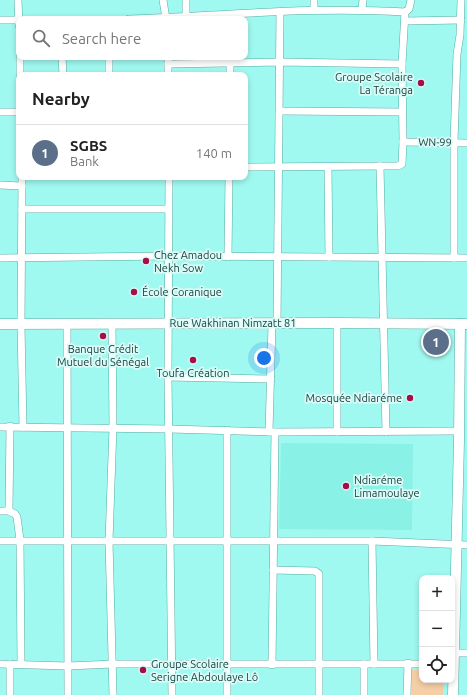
<!DOCTYPE html>
<html lang="en">
<head>
<meta charset="utf-8">
<style>
	body { margin:0; font-family:Ubuntu,sans-serif; background:#f2f2f2; color:#222 }
	.controls { position:absolute; right:12px; bottom:12px; display:grid; overflow:hidden; border-radius:8px; box-shadow:0 2px 6px #0003 }
	.controls button { width:36px; height:36px; display:grid; place-items:center; padding:0; border:0; border-bottom:1px solid #e0e0e0; background:#fff; color:#222; font:20px sans-serif }
	.you { position:absolute; left:264px; top:358px; width:14px; height:14px; margin:-10px; border:3px solid #fff; border-radius:50%; background:#1a73e8; box-shadow:0 0 0 6px #1a73e833 }
	.badge { display:grid; place-items:center; width:26px; height:26px; border-radius:50%; background:#2563eb; color:#fff; font-size:13px; font-weight:700 }
	.pin { position:absolute; translate:-50% -50%; border:2px solid #fff; box-shadow:0 1px 4px #0006 }
	.list { margin:0; padding:0; list-style:none }
	h2 { display:flex; justify-content:space-between; align-items:center; height:52px; margin:0; padding:0 16px; font-size:17px }
	h2 small { font-size:13px; font-weight:400; color:#767676 }
	.list li { display:grid; grid-template-columns:26px 1fr auto; gap:12px; align-items:center; box-sizing:border-box; height:56px; padding:0 16px; border-top:1px solid #e0e0e0 }
	.list b { display:block; font-size:15px; white-space:nowrap }
	.list p { margin:0; font-size:13px; white-space:nowrap; color:#767676 }
	.list em { font-size:13px; font-style:normal; color:#767676 }
	.icon { flex:none; width:22px; height:22px; fill:none; stroke:currentColor; stroke-width:2; stroke-linecap:round; stroke-linejoin:round }
	.map { position:relative; flex:none; width:467px; height:695px; overflow:hidden }
	.search { position:absolute; background:#fff; box-shadow:0 2px 6px #0003; left:16px; top:16px; width:232px; height:44px; display:flex; align-items:center; gap:10px; box-sizing:border-box; padding:0 14px; border-radius:8px; color:#767676; font-size:15px }
	.panel { position:absolute; background:#fff; box-shadow:0 2px 6px #0003; left:16px; top:72px; width:232px; height:108px; border-radius:8px }
	.map>svg:first-child { display:block }
	.built { fill:#8af1e6 }
	.green { fill:#f7cfa7 }
	.lines { fill:none; stroke-linecap:round; stroke-linejoin:round }
	.street-casing { stroke:#53ada4; stroke-width:8 }
	.secondary-casing { stroke:#53ada4; stroke-width:11 }
	.street { stroke:#fff; stroke-width:7 }
	.secondary { stroke:#fff; stroke-width:10 }
	.poi-dot { fill:#a50f48; stroke:#dafbf7; stroke-width:1.5 }
	.labels { text-anchor:middle; dominant-baseline:central; stroke-width:3.5; stroke-linejoin:round; paint-order:stroke }
	.poi-label { font-size:11px; fill:#1c423f; stroke:#dafbf7; text-anchor:start }
	.street-label { font-size:11px; fill:#1c423f; stroke:#dafbf7 }
</style>
</head>
<body>
<div class="map">
<svg width="467" height="695" viewBox="0 0 467 695">
	<rect width="100%" height="100%" fill="#a0f9f0"/>
	<path class="built" d="M 281,443 L 413,444 L 412,530 L 279,529 Z"/>
	<path class="green" d="M 412,670 L 422,670 L 422,680 L 443,680 L 443,695 L 412,695 Z"/>
	<g class="lines">
		<g class="street-casing">
			<g id="street">
				<path d="M 18,0 L 19,25"/>
				<path d="M 163,0 L 166,19"/>
				<path d="M 186,0 L 186,17"/>
				<path d="M 362,9 L 363,0"/>
				<path d="M 314,10 L 314,0"/>
				<path d="M 129,19 C 221,16 313,6 405,12 L 409,9 L 411,0"/>
				<path d="M 0,20 L 19,20"/>
				<path d="M 405,21 L 461,20"/>
				<path d="M 20,57 L 20,75"/>
				<path d="M 62,57 L 63,75"/>
				<path d="M 109,57 L 109,75"/>
				<path d="M 168,57 L 168,75"/>
				<path d="M 168,64 L 281,62 L 402,64"/>
				<path d="M 230,75 L 230,64"/>
				<path d="M 280,111 L 402,112"/>
				<path d="M 0,112 L 19,112"/>
				<path d="M 403,142 L 467,143"/>
				<path d="M 380,166 L 386,432"/>
				<path d="M 245,167 L 380,166 L 398,166 L 402,164 L 403,142 L 402,64 L 405,12"/>
				<path d="M 328,167 L 329,257"/>
				<path d="M 22,177 L 21,325 L 23,427"/>
				<path d="M 169,177 L 168,377 L 172,695"/>
				<path d="M 0,185 L 22,186"/>
				<path d="M 22,209 L 168,209"/>
				<path d="M 228,257 L 229,177"/>
				<path d="M 0,258 L 168,256 L 467,258"/>
				<path d="M 454,258 L 454,142 L 457,54 L 460,35 L 461,0"/>
				<path d="M 112,324 L 113,427 L 109,541 L 113,695"/>
				<path d="M 277,324 L 280,12"/>
				<path d="M 67,325 L 68,695"/>
				<path d="M 168,377 L 271,379"/>
				<path d="M 0,427 L 170,429 L 275,432 L 459,431"/>
				<path d="M 269,432 L 272,324"/>
				<path d="M 337,432 L 337,323"/>
				<path d="M 0,511 L 9,511 L 15,514 L 17,517 L 20,540 L 21,663"/>
				<path d="M 9,511 L 10,426"/>
				<path d="M 0,541 L 372,541 L 467,545"/>
				<path d="M 372,541 L 374,664"/>
				<path d="M 273,570 L 315,571 L 319,574 L 319,695"/>
				<path d="M 455,653 L 467,653"/>
				<path d="M 0,664 L 68,666 L 113,664 L 422,664"/>
				<path d="M 10,664 L 10,695"/>
				<path d="M 364,664 L 364,695"/>
				<path d="M 272,665 L 275,432"/>
				<path d="M 227,695 L 227,430"/>
				<path d="M 407,695 L 408,663"/>
			</g>
		</g>
		<g class="secondary-casing">
			<g id="secondary">
				<path d="M 0,324 L 337,323 L 467,324"/>
				<path d="M 453,695 L 459,441 L 460,324"/>
			</g>
		</g>
		<use href="#street" class="street"/>
		<use href="#secondary" class="secondary"/>
	</g>
	<g class="poi-dot">
		<circle cx="421" cy="83" r="4"/>
		<circle cx="146" cy="261" r="4"/>
		<circle cx="134" cy="292" r="4"/>
		<circle cx="103" cy="336" r="4"/>
		<circle cx="193" cy="360" r="4"/>
		<circle cx="410" cy="398" r="4"/>
		<circle cx="346" cy="486" r="4"/>
		<circle cx="143" cy="670" r="4"/>
	</g>
	<g class="labels">
		<g class="poi-label">
			<text x="413" y="77" text-anchor="end">Groupe Scolaire<tspan x="413" dy="13">La Téranga</tspan></text>
			<text x="154" y="255">Chez Amadou<tspan x="154" dy="13">Nekh Sow</tspan></text>
			<text x="142" y="292">École Coranique</text>
			<text x="103" y="349" text-anchor="middle">Banque Crédit<tspan x="103" dy="13">Mutuel du Sénégal</tspan></text>
			<text x="193" y="373" text-anchor="middle">Toufa Création</text>
			<text x="402" y="398" text-anchor="end">Mosquée Ndiaréme</text>
			<text x="354" y="480">Ndiaréme<tspan x="354" dy="13">Limamoulaye</tspan></text>
			<text x="151" y="664">Groupe Scolaire<tspan x="151" dy="13">Serigne Abdoulaye Lô</tspan></text>
		</g>
		<g class="street-label">
			<text transform="translate(435 142) rotate(1)">WN-99</text>
			<text x="233" y="323">Rue Wakhinan Nimzatt 81</text>
		</g>
	</g>
</svg>
<div class="controls">
<button>+</button>
<button>−</button>
<button><svg class="icon" aria-label="locate" viewBox="0 0 24 24"><circle cx="12" cy="12" r="6"/><path d="M12 2v4M12 18v4M2 12h4M18 12h4"/></svg></button>
</div>
<div class="you"></div>
<div class="pin badge" style="left:436px;top:342px;background:#5c6f8a">1</div>
<div class="search"><svg class="icon" aria-label="search" viewBox="0 0 24 24"><circle cx="10" cy="10" r="6"/><path d="M15 15l6 6"/></svg>Search here</div>
<section class="panel">
<h2>Nearby<small></small></h2>
<ul class="list">
<li><span class="badge" style="background:#5c6f8a">1</span><div><b>SGBS</b><p>Bank</p></div><em>140 m</em></li>
</ul>
</section>
</div>
</body>
</html>
